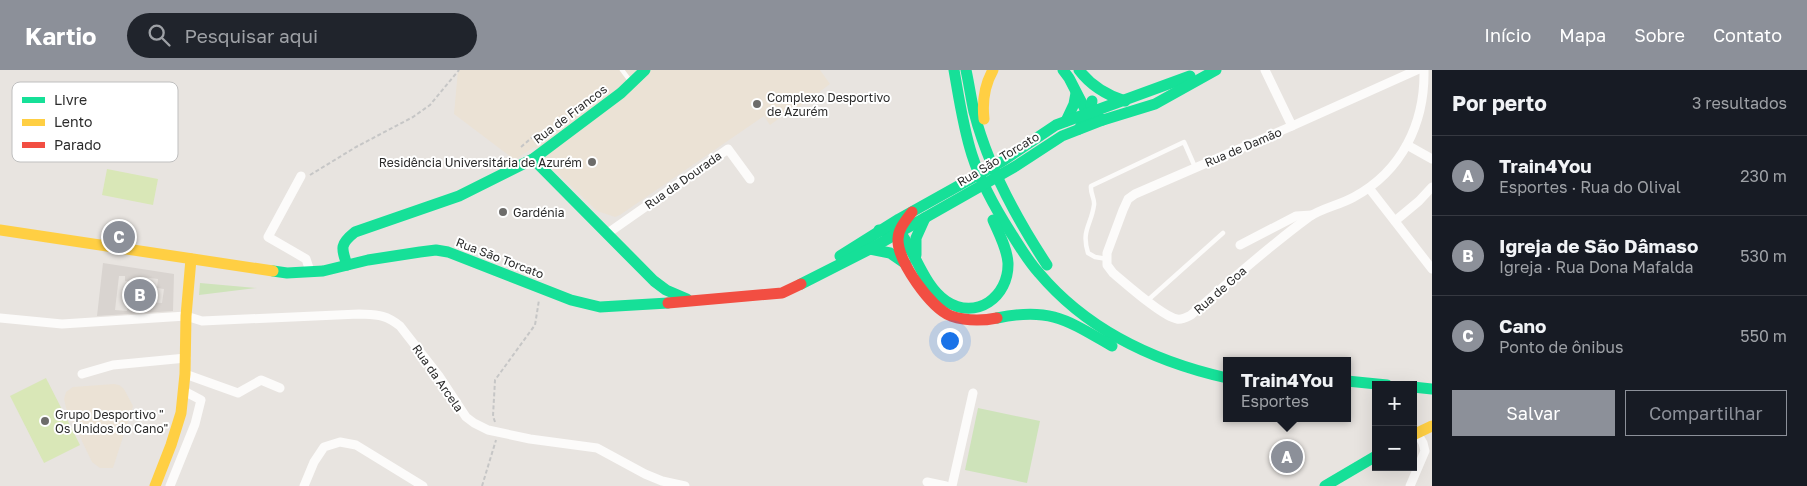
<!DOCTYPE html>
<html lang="pt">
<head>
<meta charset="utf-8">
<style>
	body { margin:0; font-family:"Golos Text",sans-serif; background:#20242c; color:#f1f3f6 }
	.controls { position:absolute; right:15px; bottom:15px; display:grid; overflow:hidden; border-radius:0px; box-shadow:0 5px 20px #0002 }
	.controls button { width:45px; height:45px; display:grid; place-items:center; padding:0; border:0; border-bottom:1px solid #363941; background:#171b24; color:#f1f3f6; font:25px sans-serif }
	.you { position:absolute; left:949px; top:270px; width:18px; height:18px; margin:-12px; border:4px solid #fff; border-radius:50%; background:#1a73e8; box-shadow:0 0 0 8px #1a73e833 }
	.badge { display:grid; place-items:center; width:32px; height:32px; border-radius:50%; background:#8c9099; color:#fff; font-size:16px; font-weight:700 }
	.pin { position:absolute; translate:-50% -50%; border:2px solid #fff; box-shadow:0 1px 5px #0006 }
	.popup { position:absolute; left:1223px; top:287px; width:128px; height:65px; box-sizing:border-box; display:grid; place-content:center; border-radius:0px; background:#171b24; filter:drop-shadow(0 1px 4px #0005); font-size:16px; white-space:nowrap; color:#9ea1a6 }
	.popup b { font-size:19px; color:#f1f3f6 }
	.popup::after { content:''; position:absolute; left:50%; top:100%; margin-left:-10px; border:10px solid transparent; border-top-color:#171b24 }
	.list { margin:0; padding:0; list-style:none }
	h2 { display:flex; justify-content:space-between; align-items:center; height:65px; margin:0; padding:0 20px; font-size:21px }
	h2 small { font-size:16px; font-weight:400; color:#9ea1a6 }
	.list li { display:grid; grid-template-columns:32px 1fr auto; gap:15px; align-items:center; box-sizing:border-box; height:80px; padding:0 20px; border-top:1px solid #363941 }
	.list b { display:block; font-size:19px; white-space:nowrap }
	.list p { margin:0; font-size:16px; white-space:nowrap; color:#9ea1a6 }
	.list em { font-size:16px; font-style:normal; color:#9ea1a6 }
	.actions { display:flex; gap:10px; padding:15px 20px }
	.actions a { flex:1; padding:11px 0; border:1px solid #8c9099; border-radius:0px; text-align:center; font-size:18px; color:#8c9099 }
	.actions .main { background:#8c9099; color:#fff }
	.icon { flex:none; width:28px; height:28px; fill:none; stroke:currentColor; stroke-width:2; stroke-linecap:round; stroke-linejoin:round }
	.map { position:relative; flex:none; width:1432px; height:416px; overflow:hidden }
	header { display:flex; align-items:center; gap:30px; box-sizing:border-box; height:70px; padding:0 25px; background:#8c9099; color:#fff }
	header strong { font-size:24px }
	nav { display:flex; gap:28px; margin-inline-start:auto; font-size:18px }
	.search { width:350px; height:45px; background:#20242c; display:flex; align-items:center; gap:12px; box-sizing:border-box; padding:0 18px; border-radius:28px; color:#9ea1a6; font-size:19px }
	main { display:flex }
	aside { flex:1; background:#171b24 }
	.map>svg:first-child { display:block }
	.education { fill:#ebe2d5 }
	.green { fill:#cee3ba }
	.pitch { fill:#d9e7b7 }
	.plaza { fill:#d9d4d0; fill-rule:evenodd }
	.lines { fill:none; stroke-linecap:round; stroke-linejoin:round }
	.path { stroke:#c6c6c6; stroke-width:2; stroke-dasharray:4 2.5; stroke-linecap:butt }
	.lane { stroke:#fcfbfa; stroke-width:4.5 }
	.street { stroke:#fcfbfa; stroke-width:9 }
	.fast { stroke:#16e098; stroke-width:11 }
	.slow { stroke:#ffcf43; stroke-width:11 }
	.jam { stroke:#f24e42; stroke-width:11 }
	.poi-dot { fill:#6d6c6a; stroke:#fff; stroke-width:2 }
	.labels { text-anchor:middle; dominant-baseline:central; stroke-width:4; stroke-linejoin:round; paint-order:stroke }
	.poi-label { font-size:12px; fill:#2b2b2b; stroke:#fff; text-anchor:start }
	.street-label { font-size:12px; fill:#2b2b2b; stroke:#fff }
	.key { fill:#fff; stroke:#bfbfbf; stroke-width:1 }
	.key-label { font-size:14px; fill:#2b2b2b }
</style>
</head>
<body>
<header>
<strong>Kartio</strong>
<div class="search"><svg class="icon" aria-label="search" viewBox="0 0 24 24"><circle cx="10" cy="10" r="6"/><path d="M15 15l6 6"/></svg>Pesquisar aqui</div>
<nav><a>Início</a><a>Mapa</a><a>Sobre</a><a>Contato</a></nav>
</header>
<main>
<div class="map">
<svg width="1432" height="416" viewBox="0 0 1432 416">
	<rect width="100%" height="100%" fill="#e8e4e0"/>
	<g class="education">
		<path d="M 458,0 L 820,0 L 830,14 L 787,46 L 785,44 L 770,55 L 764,46 L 620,145 L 615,147 L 597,141 L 552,98 L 534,77 L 515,90 L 454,44 Z"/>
		<path d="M 114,314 L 119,315 L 124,319 L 133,336 L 113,398 L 100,398 L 92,392 L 66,338 L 64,329 L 66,322 L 73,317 Z"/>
	</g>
	<g class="green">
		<path d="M 200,213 L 257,218 L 199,225 Z"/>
		<path d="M 978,338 L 1040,351 L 1027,413 L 965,400 Z"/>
	</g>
	<g class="pitch">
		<path d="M 107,99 L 158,109 L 153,135 L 102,125 Z"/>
		<path d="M 46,308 L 80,375 L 44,393 L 10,326 Z"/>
	</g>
	<path class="plaza" d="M 103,193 L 174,204 L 173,241 L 97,246 ZM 119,206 L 125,206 L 125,211 L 141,213 L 142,207 L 158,209 L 157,218 L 164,219 L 162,233 L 149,232 L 148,235 L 129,233 L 127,241 L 115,240 Z"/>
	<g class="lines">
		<g class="path">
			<path d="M 521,77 L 536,64 L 550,61"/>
			<path d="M 310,105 L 356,77 L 413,47 L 430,35 L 459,0"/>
			<path d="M 495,352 L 493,346 L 495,310 L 535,255 L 539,230"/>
			<path d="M 482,416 L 496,370"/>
		</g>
		<g class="lane">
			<path d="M 622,0 L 631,12"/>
			<path d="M 1107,189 L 1095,187 L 1088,183 C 1081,160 1091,156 1094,135 C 1095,129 1090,123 1091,116 L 1184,72 L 1195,97"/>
			<path d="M 1148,230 L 1223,163"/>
		</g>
		<g class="street">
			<path d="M 1265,0 L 1292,56"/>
			<path d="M 1417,0 L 1292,56 L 1135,124 L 1128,129 L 1123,140 L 1107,183 L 1107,195 L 1113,203 C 1125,213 1163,247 1177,249 C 1182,250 1187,247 1191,245 C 1230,211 1268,177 1309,147 C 1322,138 1340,135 1354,127 C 1402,101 1425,53 1424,0"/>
			<path d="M 1407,75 L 1432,89"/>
			<path d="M 301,106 L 268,167 L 306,189 L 310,201"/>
			<path d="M 1369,118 L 1432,199"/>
			<path d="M 1395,151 L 1419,131 L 1432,117"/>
			<path d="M 608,163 L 728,79 L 750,109"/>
			<path d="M 1240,175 L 1296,146 L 1312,145"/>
			<path d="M 0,248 L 62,254 L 186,246 L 202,251 L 359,244 C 377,245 385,244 400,256 L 439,306 L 466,347 L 474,353 L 488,360 L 530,369 L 597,378 L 645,404 L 662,411 L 685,416"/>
			<path d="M 82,304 L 113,295 L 186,288"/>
			<path d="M 185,304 L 238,323 L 261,310 L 280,318"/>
			<path d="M 927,412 L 946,416"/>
			<path d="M 170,416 L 195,354 L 201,330 L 184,321"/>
			<path d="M 304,416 L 314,392 L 324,377 L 340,372 L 356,375 L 423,416"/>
			<path d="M 952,416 L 973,323"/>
			<path d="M 1410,416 L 1425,381 L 1423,373 L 1417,363"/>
		</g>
		<g class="fast">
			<path d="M 954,0 C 959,28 963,57 972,85 C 981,113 995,138 1011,163 C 1020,177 1028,191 1039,203 C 1087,260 1156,292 1227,308"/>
			<path d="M 966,0 C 969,14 971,28 974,42 C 988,97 1016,148 1047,195"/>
			<path d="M 1063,0 L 1069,8 L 1085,39 L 1103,50"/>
			<path d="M 1079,0 C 1091,16 1106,25 1125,31"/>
			<path d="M 1066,51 L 1074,34 L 1076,23"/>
			<path d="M 1079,59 L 1090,42 L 1092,31"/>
			<path d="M 533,89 L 654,211 L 666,220 L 687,229"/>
			<path d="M 879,160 L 902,165 C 916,185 925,217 946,231 C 976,251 1009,227 1008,193 C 1007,178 999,164 993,150"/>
			<path d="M 870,179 L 890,183 L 906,194"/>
			<path d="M 916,185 L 916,168 L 925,148"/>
			<path d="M 840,186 L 899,149 L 1001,92 L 1056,55 L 1190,6"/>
			<path d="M 347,195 C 341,177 340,174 355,162 L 459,126 L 533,89 L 621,23 L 645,0"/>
			<path d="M 273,201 L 287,203 L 323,201 L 368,190 L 420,182 L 436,180 L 448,182 L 571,230 L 600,237 L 668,233"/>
			<path d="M 801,214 L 870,179 L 1016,96 L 1062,66 L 1103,50 L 1155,34 L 1216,0"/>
			<path d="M 997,248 C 1050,237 1067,250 1112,276"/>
			<path d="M 1347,311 L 1387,315"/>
			<path d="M 1413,317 L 1432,319"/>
			<path d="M 1325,416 L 1376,386"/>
		</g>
		<g class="slow">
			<path d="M 984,49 C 982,31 984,16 993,0"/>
			<path d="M 0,160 L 273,201"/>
			<path d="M 1413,365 L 1432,356"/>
			<path d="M 155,416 L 171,375 L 181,343 L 185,304 L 186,246 L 191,189"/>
		</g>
		<g class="jam">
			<path d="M 912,142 C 906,150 898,159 898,169 C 897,191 931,238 951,246 C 966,251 982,251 997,248"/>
			<path d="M 668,233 L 782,223 L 801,214"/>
		</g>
	</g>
	<g class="poi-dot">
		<circle cx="757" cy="34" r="5"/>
		<circle cx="592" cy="92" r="5"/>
		<circle cx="503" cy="142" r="5"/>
		<circle cx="45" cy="351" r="5"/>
	</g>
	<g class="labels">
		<g class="poi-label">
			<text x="767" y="27">Complexo Desportivo<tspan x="767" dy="14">de Azurém</tspan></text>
			<text x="582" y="92" text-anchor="end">Residência Universitária de Azurém</text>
			<text x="513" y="142">Gardénia</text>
			<text x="55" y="344">Grupo Desportivo "<tspan x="55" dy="14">Os Unidos do Cano"</tspan></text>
		</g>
		<g class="street-label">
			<text transform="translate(570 44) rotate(-37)">Rua de Francos</text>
			<text transform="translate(1243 77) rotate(-23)">Rua de Damão</text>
			<text transform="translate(998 89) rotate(-31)">Rua São Torcato</text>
			<text transform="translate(683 110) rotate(-35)">Rua da Dourada</text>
			<text transform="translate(500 188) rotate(21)">Rua São Torcato</text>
			<text transform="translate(1220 220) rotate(-41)">Rua de Goa</text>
			<text transform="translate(438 308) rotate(55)">Rua da Arcela</text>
		</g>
	</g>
	<rect x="12" y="12" width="166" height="80" rx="8" class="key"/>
	<rect x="22" y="27" width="23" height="6" fill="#16e098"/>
	<rect x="22" y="49" width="23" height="7" fill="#ffcf43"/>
	<rect x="22" y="72" width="23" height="6" fill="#f24e42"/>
	<g class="key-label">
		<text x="54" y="35">Livre</text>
		<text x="54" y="57">Lento</text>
		<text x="54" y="80">Parado</text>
	</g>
</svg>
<div class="controls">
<button>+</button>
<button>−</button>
</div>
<div class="you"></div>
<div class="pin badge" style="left:1287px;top:387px">A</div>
<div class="popup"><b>Train4You</b>Esportes</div>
<div class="pin badge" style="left:140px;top:225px">B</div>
<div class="pin badge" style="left:119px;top:167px">C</div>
</div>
<aside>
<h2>Por perto<small>3 resultados</small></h2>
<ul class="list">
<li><span class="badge">A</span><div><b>Train4You</b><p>Esportes · Rua do Olival</p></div><em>230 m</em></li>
<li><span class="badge">B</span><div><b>Igreja de São Dâmaso</b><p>Igreja · Rua Dona Mafalda</p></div><em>530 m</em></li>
<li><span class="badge">C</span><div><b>Cano</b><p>Ponto de ônibus</p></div><em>550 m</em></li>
</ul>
<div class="actions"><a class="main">Salvar</a><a>Compartilhar</a></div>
</aside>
</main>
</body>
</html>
